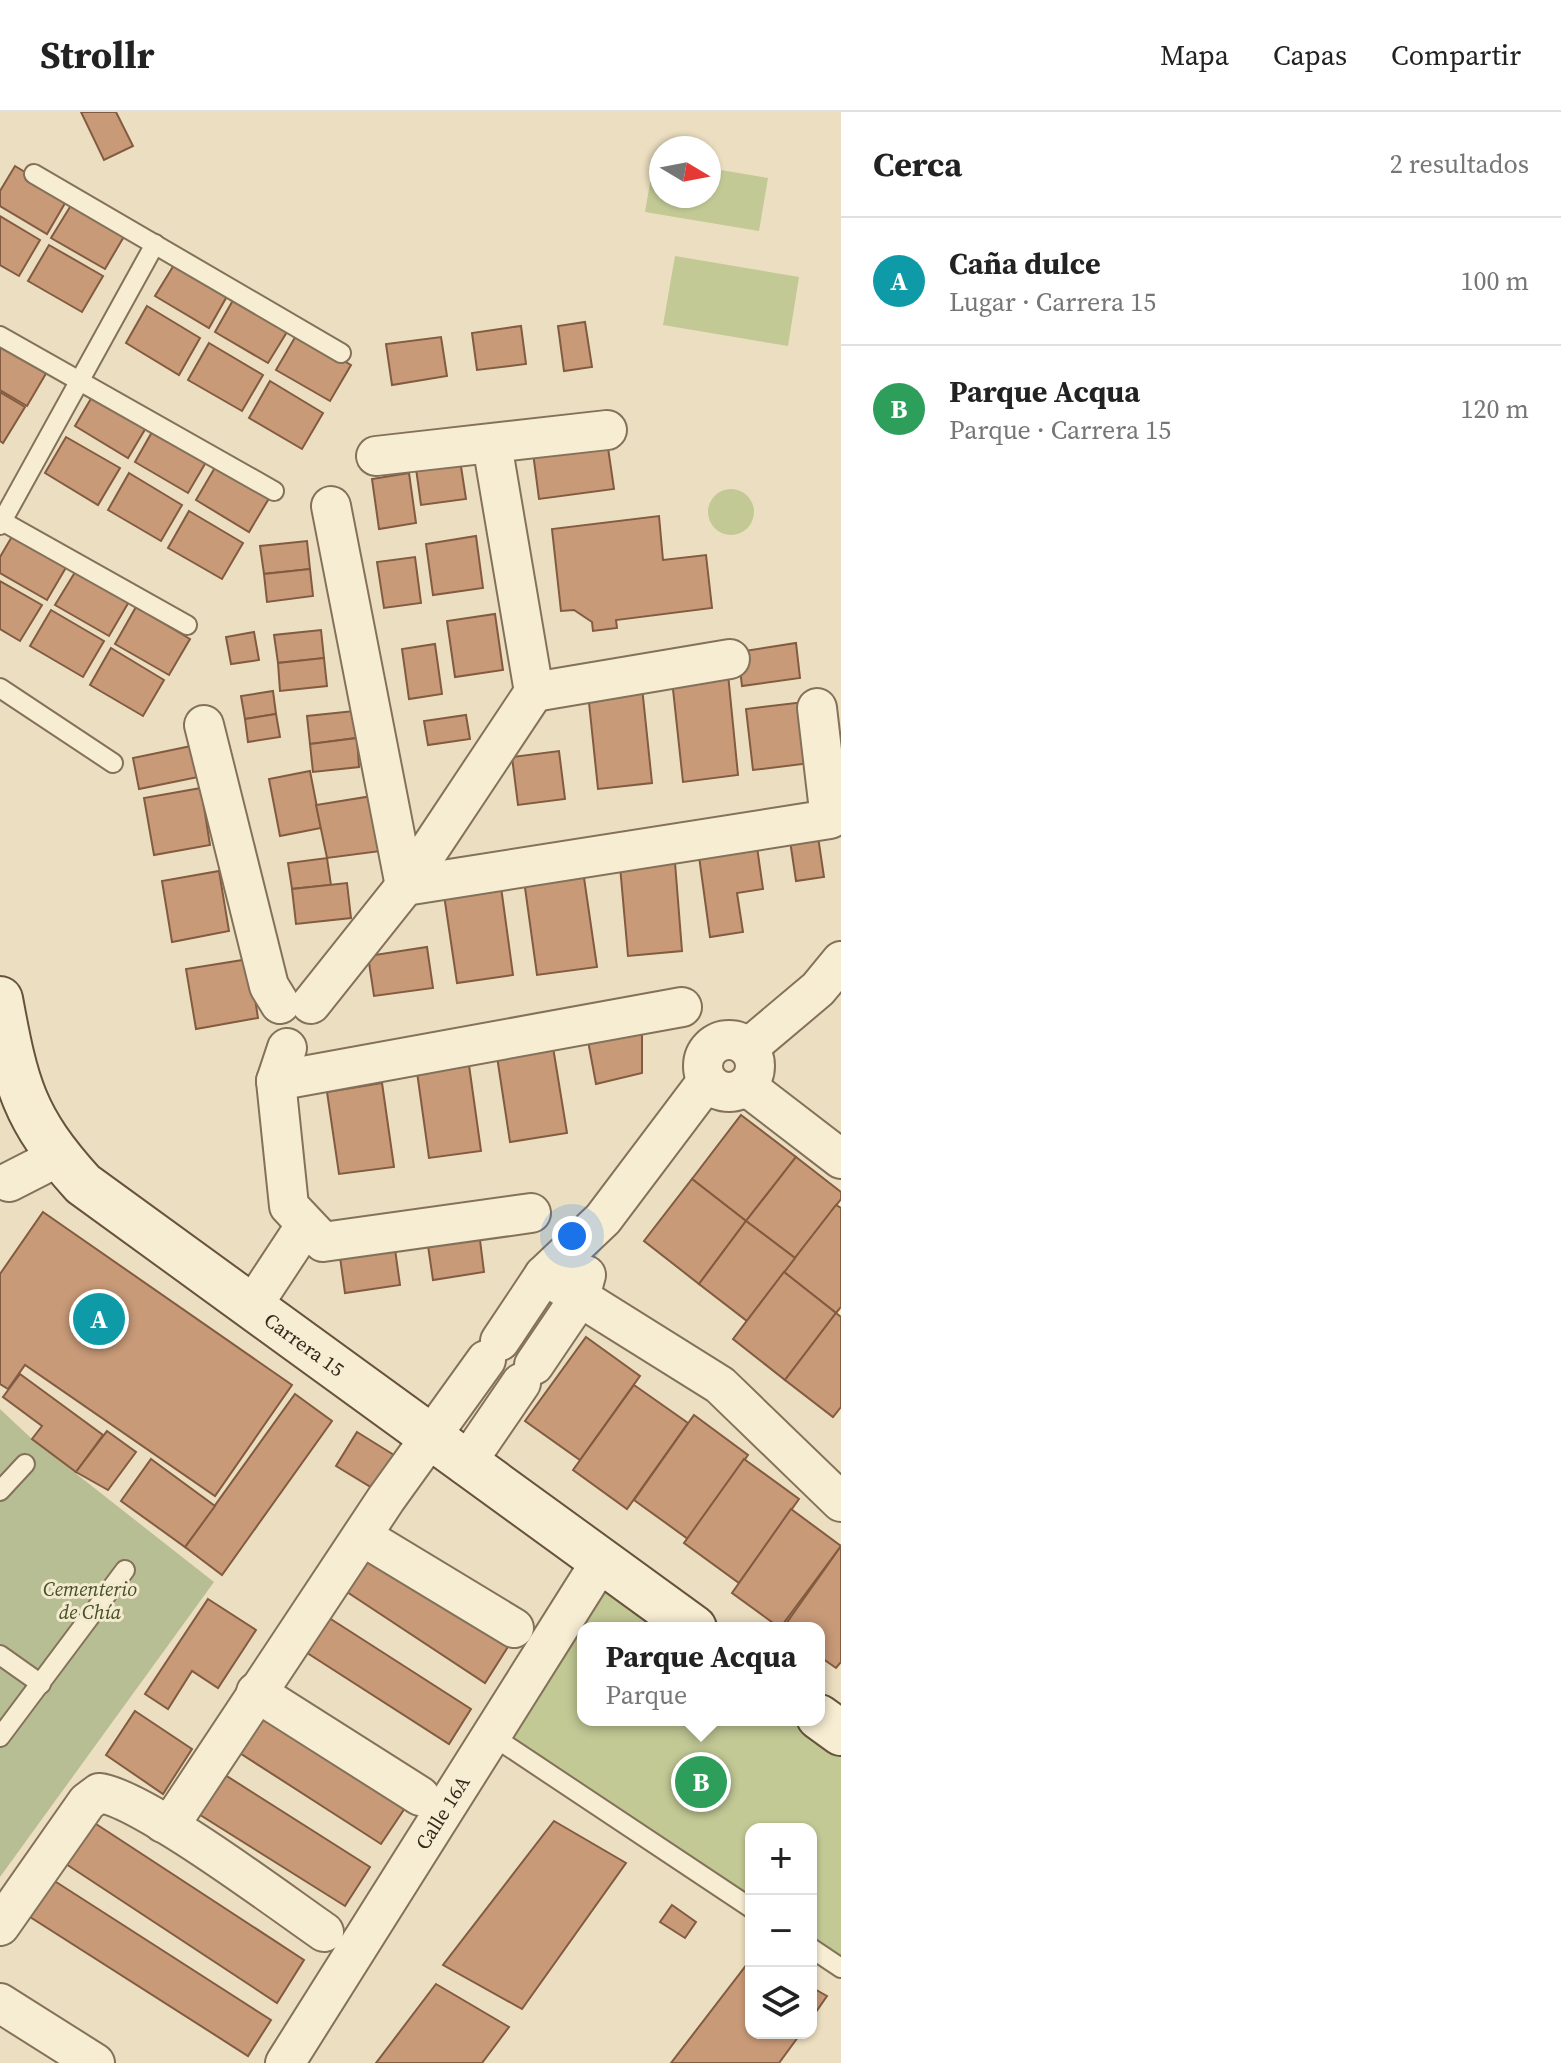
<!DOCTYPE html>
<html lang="es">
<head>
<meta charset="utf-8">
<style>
	body { margin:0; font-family:"Source Serif 4",serif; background:#f2f2f2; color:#222 }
	.controls { position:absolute; right:24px; bottom:24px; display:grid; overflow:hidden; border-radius:16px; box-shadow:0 2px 6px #0004 }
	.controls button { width:72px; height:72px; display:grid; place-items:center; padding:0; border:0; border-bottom:2px solid #e0e0e0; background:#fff; color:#222; font:40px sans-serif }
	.compass { position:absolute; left:649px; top:24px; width:72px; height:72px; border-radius:50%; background:#fff; box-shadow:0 2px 6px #0004; rotate:100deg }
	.you { position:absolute; left:572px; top:1124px; width:28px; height:28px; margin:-20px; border:6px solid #fff; border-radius:50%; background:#1a73e8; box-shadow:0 0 0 12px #1a73e833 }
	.badge { display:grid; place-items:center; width:52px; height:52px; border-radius:50%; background:#b45309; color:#fff; font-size:26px; font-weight:700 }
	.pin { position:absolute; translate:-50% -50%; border:4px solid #fff; box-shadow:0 2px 8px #0006 }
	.popup { position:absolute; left:577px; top:1510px; width:248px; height:104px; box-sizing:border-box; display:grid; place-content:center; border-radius:16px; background:#fff; filter:drop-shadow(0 2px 6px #0005); font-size:26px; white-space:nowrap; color:#767676 }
	.popup b { font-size:30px; color:#222 }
	.popup::after { content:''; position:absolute; left:50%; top:100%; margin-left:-16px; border:16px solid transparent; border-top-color:#fff }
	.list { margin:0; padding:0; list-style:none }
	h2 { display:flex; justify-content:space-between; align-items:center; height:104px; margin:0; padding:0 32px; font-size:34px }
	h2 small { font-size:26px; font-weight:400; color:#767676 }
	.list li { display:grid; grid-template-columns:52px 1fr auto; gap:24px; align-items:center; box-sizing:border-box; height:128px; padding:0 32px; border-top:2px solid #e0e0e0 }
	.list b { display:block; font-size:30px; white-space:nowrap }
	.list p { margin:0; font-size:26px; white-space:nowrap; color:#767676 }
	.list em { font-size:26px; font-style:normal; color:#767676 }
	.icon { flex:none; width:44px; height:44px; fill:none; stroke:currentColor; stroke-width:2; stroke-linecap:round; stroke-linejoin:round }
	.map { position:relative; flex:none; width:841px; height:1951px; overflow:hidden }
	header { display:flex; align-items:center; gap:48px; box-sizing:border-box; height:112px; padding:0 40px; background:#fff; border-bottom:2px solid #e0e0e0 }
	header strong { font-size:38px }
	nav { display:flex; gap:44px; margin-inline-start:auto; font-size:28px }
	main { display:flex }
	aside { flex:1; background:#fff }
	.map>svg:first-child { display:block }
	.green { fill:#c2c995 }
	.cemetery { fill:#b8be94 }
	.building { fill:#c89a78; stroke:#825b40; stroke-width:2 }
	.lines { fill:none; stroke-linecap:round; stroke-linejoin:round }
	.lane-casing { stroke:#847159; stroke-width:22 }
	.street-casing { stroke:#847159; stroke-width:42 }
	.secondary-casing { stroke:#66523d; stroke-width:48 }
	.lane { stroke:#f7edd3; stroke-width:18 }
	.street { stroke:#f7edd3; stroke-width:38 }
	.secondary { stroke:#f7edd3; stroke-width:44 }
	.labels { text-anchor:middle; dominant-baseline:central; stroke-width:6; stroke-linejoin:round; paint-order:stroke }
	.street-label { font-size:20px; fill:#34291d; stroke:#f3ead0 }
	.park-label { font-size:20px; font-style:italic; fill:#445024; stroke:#f3ead0 }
</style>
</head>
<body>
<header>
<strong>Strollr</strong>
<nav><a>Mapa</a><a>Capas</a><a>Compartir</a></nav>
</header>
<main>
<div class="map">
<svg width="841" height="1951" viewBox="0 0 841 1951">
	<rect width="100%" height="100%" fill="#ecdfc1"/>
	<g class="green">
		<path d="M 654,47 L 661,48 L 661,84 L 709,84 L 709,56 L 768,66 L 759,119 L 645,100 Z"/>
		<path d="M 675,144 L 799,165 L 788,234 L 663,213 Z"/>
		<circle cx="731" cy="400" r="23"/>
		<path d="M 601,1449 L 694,1516 L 583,1516 L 583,1608 L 819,1608 L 841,1621 L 841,1856 L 811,1836 L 811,1717 L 751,1717 L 751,1796 L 491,1623 Z"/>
	</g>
	<path class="cemetery" d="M 0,1297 L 32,1327 L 214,1470 L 0,1765 Z"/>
	<g class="building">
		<path d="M 81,0 L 116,0 L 133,34 L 104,48 Z"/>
		<path d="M 15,54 L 68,86 L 47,122 L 0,94 L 0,79 Z"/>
		<path d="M 73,90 L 126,121 L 105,157 L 51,126 Z"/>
		<path d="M 0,104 L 40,128 L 19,164 L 0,153 Z"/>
		<path d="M 49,133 L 103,164 L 82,200 L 28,169 Z"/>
		<path d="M 177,148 L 230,179 L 209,216 L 155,184 Z"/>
		<path d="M 236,183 L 290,215 L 268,251 L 215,220 Z"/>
		<path d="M 147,194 L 200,226 L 179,263 L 126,231 Z"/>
		<path d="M 585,210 L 592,255 L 564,259 L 558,214 Z"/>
		<path d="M 521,214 L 526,252 L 477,258 L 472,221 Z"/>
		<path d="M 297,222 L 351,253 L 330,289 L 276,258 Z"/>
		<path d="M 441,225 L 447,264 L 392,273 L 386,232 Z"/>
		<path d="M 0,229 L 48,258 L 27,294 L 0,278 Z"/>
		<path d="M 209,231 L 263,263 L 242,299 L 188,268 Z"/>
		<path d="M 270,269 L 323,301 L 302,337 L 249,306 Z"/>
		<path d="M 96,278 L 150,309 L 128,346 L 75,314 Z"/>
		<path d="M 0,280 L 25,295 L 3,331 L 0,329 Z"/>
		<path d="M 156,313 L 209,345 L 188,381 L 135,350 Z"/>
		<path d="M 606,322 L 614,377 L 539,387 L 532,333 Z"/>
		<path d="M 66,325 L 120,356 L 98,393 L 45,361 Z"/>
		<path d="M 458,335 L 466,387 L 421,393 L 414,342 Z"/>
		<path d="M 217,352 L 271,383 L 249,420 L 196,388 Z"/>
		<path d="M 129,361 L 182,393 L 161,429 L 108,398 Z"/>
		<path d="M 409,361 L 416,411 L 379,417 L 372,367 Z"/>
		<path d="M 189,399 L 243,431 L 222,467 L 168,436 Z"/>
		<path d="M 659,404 L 663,448 L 706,443 L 712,496 L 616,508 L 617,516 L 593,519 L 592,510 L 574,498 L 561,499 L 552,417 Z"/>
		<path d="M 14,421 L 68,452 L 47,488 L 0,461 L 0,445 Z"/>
		<path d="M 476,424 L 483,476 L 433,483 L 426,432 Z"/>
		<path d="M 307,429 L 310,457 L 264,462 L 260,434 Z"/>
		<path d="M 415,445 L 421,491 L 384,496 L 377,450 Z"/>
		<path d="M 77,457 L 130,488 L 109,524 L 55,493 Z"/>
		<path d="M 310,457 L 313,484 L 267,490 L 264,462 Z"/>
		<path d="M 0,469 L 42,493 L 20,529 L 0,517 Z"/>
		<path d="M 136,495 L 190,527 L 169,563 L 115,532 Z"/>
		<path d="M 51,498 L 104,529 L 83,565 L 30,534 Z"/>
		<path d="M 495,502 L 503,558 L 455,565 L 447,509 Z"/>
		<path d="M 321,518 L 324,546 L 278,551 L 274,523 Z"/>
		<path d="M 254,520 L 259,548 L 231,552 L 226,525 Z"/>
		<path d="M 796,531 L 800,566 L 742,574 L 738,540 Z"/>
		<path d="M 435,532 L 442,582 L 409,587 L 402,537 Z"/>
		<path d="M 111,536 L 164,568 L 143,604 L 90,573 Z"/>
		<path d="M 324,546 L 327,574 L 280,579 L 278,551 Z"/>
		<path d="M 728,562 L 738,663 L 683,670 L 672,568 Z"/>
		<path d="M 642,575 L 652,671 L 598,677 L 588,581 Z"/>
		<path d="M 273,579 L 276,602 L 245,607 L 241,584 Z"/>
		<path d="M 804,590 L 811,651 L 753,658 L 746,597 Z"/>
		<path d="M 354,599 L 357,626 L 310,632 L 307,604 Z"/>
		<path d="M 276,602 L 280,625 L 248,630 L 245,607 Z"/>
		<path d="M 466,603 L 470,627 L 428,633 L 424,609 Z"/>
		<path d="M 357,626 L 359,655 L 313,660 L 310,632 Z"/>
		<path d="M 196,633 L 203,664 L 139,677 L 133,646 Z"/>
		<path d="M 559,639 L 565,687 L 518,693 L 512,645 Z"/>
		<path d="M 310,659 L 321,716 L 280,724 L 269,667 Z"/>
		<path d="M 201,676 L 210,733 L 154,743 L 144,686 Z"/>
		<path d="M 372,684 L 381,739 L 327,746 L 316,693 Z"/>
		<path d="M 817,718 L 824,765 L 796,769 L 789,722 Z"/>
		<path d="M 756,728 L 763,777 L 737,781 L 743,820 L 710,825 L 698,737 Z"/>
		<path d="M 674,738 L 682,839 L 628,844 L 619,743 Z"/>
		<path d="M 327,746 L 331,773 L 292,777 L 288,751 Z"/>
		<path d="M 582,752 L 597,855 L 537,863 L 523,761 Z"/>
		<path d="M 219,759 L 229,819 L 172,830 L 162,769 Z"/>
		<path d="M 347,771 L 351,806 L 296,812 L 292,777 Z"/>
		<path d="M 501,775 L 513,863 L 457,871 L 444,783 Z"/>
		<path d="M 427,835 L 433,876 L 374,884 L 368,844 Z"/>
		<path d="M 249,847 L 258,906 L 196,917 L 186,857 Z"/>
		<path d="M 642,910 L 642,961 L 596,972 L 586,918 Z"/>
		<path d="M 552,929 L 567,1021 L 510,1030 L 496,938 Z"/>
		<path d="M 468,946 L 481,1039 L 429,1046 L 416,953 Z"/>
		<path d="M 382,971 L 394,1055 L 339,1062 L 327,980 Z"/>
		<path d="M 741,1003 L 796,1045 L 746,1109 L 692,1067 Z"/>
		<path d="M 796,1045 L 841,1080 L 841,1087 L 795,1146 L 746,1109 Z"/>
		<path d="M 692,1067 L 746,1109 L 699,1172 L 644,1129 Z"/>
		<path d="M 836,1093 L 841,1096 L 841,1195 L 836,1201 L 784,1160 Z"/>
		<path d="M 43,1100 L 292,1273 L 215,1384 L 25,1253 L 8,1277 L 0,1272 L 0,1162 Z"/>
		<path d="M 746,1109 L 795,1146 L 747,1209 L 699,1172 Z"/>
		<path d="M 478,1112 L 484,1160 L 433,1168 L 426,1120 Z"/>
		<path d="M 394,1130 L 400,1173 L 345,1181 L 339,1138 Z"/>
		<path d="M 784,1160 L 836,1201 L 785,1268 L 733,1227 Z"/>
		<path d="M 836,1201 L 841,1205 L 841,1295 L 833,1305 L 785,1268 Z"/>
		<path d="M 586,1225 L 640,1264 L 580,1348 L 525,1309 Z"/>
		<path d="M 20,1262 L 103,1323 L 76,1360 L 32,1327 L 42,1314 L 3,1285 Z"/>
		<path d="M 634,1273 L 688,1311 L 627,1397 L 573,1358 Z"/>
		<path d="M 295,1282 L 332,1309 L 222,1463 L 185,1435 Z"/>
		<path d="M 694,1303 L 748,1343 L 688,1427 L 634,1388 Z"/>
		<path d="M 107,1319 L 136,1340 L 108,1378 L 76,1360 Z"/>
		<path d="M 357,1320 L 394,1343 L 374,1377 L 336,1354 Z"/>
		<path d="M 151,1347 L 215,1394 L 185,1435 L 121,1389 Z"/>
		<path d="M 744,1347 L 799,1387 L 739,1471 L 684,1431 Z"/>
		<path d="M 791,1397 L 841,1434 L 780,1516 L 732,1481 Z"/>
		<path d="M 841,1434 L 841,1550 L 836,1556 L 819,1544 L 819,1516 L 783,1516 Z"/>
		<path d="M 373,1435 L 513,1527 L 485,1571 L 344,1478 Z"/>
		<path d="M 208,1487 L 256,1518 L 218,1576 L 192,1559 L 168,1597 L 145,1582 Z"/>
		<path d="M 323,1502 L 471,1597 L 449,1632 L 301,1537 Z"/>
		<path d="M 264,1592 L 411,1687 L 381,1732 L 235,1638 Z"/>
		<path d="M 135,1599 L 192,1637 L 163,1682 L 106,1643 Z"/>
		<path d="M 222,1661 L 370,1755 L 345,1794 L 197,1701 Z"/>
		<path d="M 554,1709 L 626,1751 L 522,1897 L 443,1853 Z"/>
		<path d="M 93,1710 L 304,1848 L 277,1891 L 66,1752 Z"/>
		<path d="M 53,1768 L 271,1908 L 248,1944 L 30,1805 Z"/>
		<path d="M 672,1793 L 696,1810 L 685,1826 L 660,1810 Z"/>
		<path d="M 751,1847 L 751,1921 L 801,1921 L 779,1951 L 671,1951 Z"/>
		<path d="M 436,1872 L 509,1915 L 482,1951 L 376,1951 Z"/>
		<path d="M 811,1875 L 827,1884 L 811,1907 Z"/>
	</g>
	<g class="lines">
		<g class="lane-casing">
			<g id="lane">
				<path d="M 34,62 L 341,241"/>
				<path d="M 0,224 L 274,379"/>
				<path d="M 0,408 L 187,513"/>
				<path d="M 0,413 L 155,132"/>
				<path d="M 0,576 L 113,651"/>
				<path d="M 0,1379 L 25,1352"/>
				<path d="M 0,1543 L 41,1572"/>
				<path d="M 491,1623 L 751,1796"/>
				<path d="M 0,1625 L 125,1458"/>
				<path d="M 811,1836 L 841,1856"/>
			</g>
		</g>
		<g class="street-casing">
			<g id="street">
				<path d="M 376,344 L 607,318"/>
				<path d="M 331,394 L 405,774 L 830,707 L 817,596"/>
				<path d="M 534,580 L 730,547"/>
				<path d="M 204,613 L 269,874 L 280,892"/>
				<path d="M 311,892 L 405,774 L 534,580 L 492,332"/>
				<circle cx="729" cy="954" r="26"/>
				<path d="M 287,936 L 276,969 L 289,1094 L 323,1130 L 531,1101"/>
				<path d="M 748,936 L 818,877 L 841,849"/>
				<path d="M 276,969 L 682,895"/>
				<path d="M 746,974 L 841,1047"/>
				<path d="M 9,1070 L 58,1045"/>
				<path d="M 544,1163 L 720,1273 L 841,1390"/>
				<path d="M 251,1196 L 305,1114"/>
				<path d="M 500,1229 L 544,1163 L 603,1107 L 707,969"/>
				<path d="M 534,1253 L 580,1185 L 586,1163"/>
				<path d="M 465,1353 L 521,1271"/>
				<path d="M 362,1424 L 514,1516"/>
				<path d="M 256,1580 L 420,1684"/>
				<path d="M 163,1711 L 174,1707 L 386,1387 L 486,1248"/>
				<path d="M 0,1814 L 87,1690 L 99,1681 C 141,1685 282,1791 324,1820"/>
				<path d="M 0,1891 L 95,1951"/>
				<path id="s1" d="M 285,1951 L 601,1449"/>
			</g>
		</g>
		<g class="secondary-casing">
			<g id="secondary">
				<path id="s2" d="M 0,887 C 16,973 23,1006 83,1072 L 694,1516"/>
				<path d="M 819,1605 L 841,1621"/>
			</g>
		</g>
		<use href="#lane" class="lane"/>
		<use href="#street" class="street"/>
		<use href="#secondary" class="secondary"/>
	</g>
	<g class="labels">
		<g class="street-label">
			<text stroke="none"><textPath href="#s2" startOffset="480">Carrera 15</textPath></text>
			<text stroke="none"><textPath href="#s1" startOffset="296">Calle 16A</textPath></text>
		</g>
		<g class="park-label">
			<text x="90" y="1477">Cementerio<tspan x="90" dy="23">de Chía</tspan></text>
		</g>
	</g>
</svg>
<div class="controls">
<button>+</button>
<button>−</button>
<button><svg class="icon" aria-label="layers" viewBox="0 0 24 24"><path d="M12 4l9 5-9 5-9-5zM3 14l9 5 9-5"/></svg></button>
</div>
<svg class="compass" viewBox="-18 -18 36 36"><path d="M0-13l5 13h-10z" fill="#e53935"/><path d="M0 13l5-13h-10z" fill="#767676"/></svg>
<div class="you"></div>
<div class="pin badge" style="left:99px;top:1207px;background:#0f9aa8">A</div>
<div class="pin badge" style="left:701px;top:1670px;background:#2e9e5b">B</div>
<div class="popup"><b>Parque Acqua</b>Parque</div>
</div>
<aside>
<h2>Cerca<small>2 resultados</small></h2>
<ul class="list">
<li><span class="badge" style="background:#0f9aa8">A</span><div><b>Caña dulce</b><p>Lugar · Carrera 15</p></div><em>100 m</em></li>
<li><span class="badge" style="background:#2e9e5b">B</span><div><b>Parque Acqua</b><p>Parque · Carrera 15</p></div><em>120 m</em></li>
</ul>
</aside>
</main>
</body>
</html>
